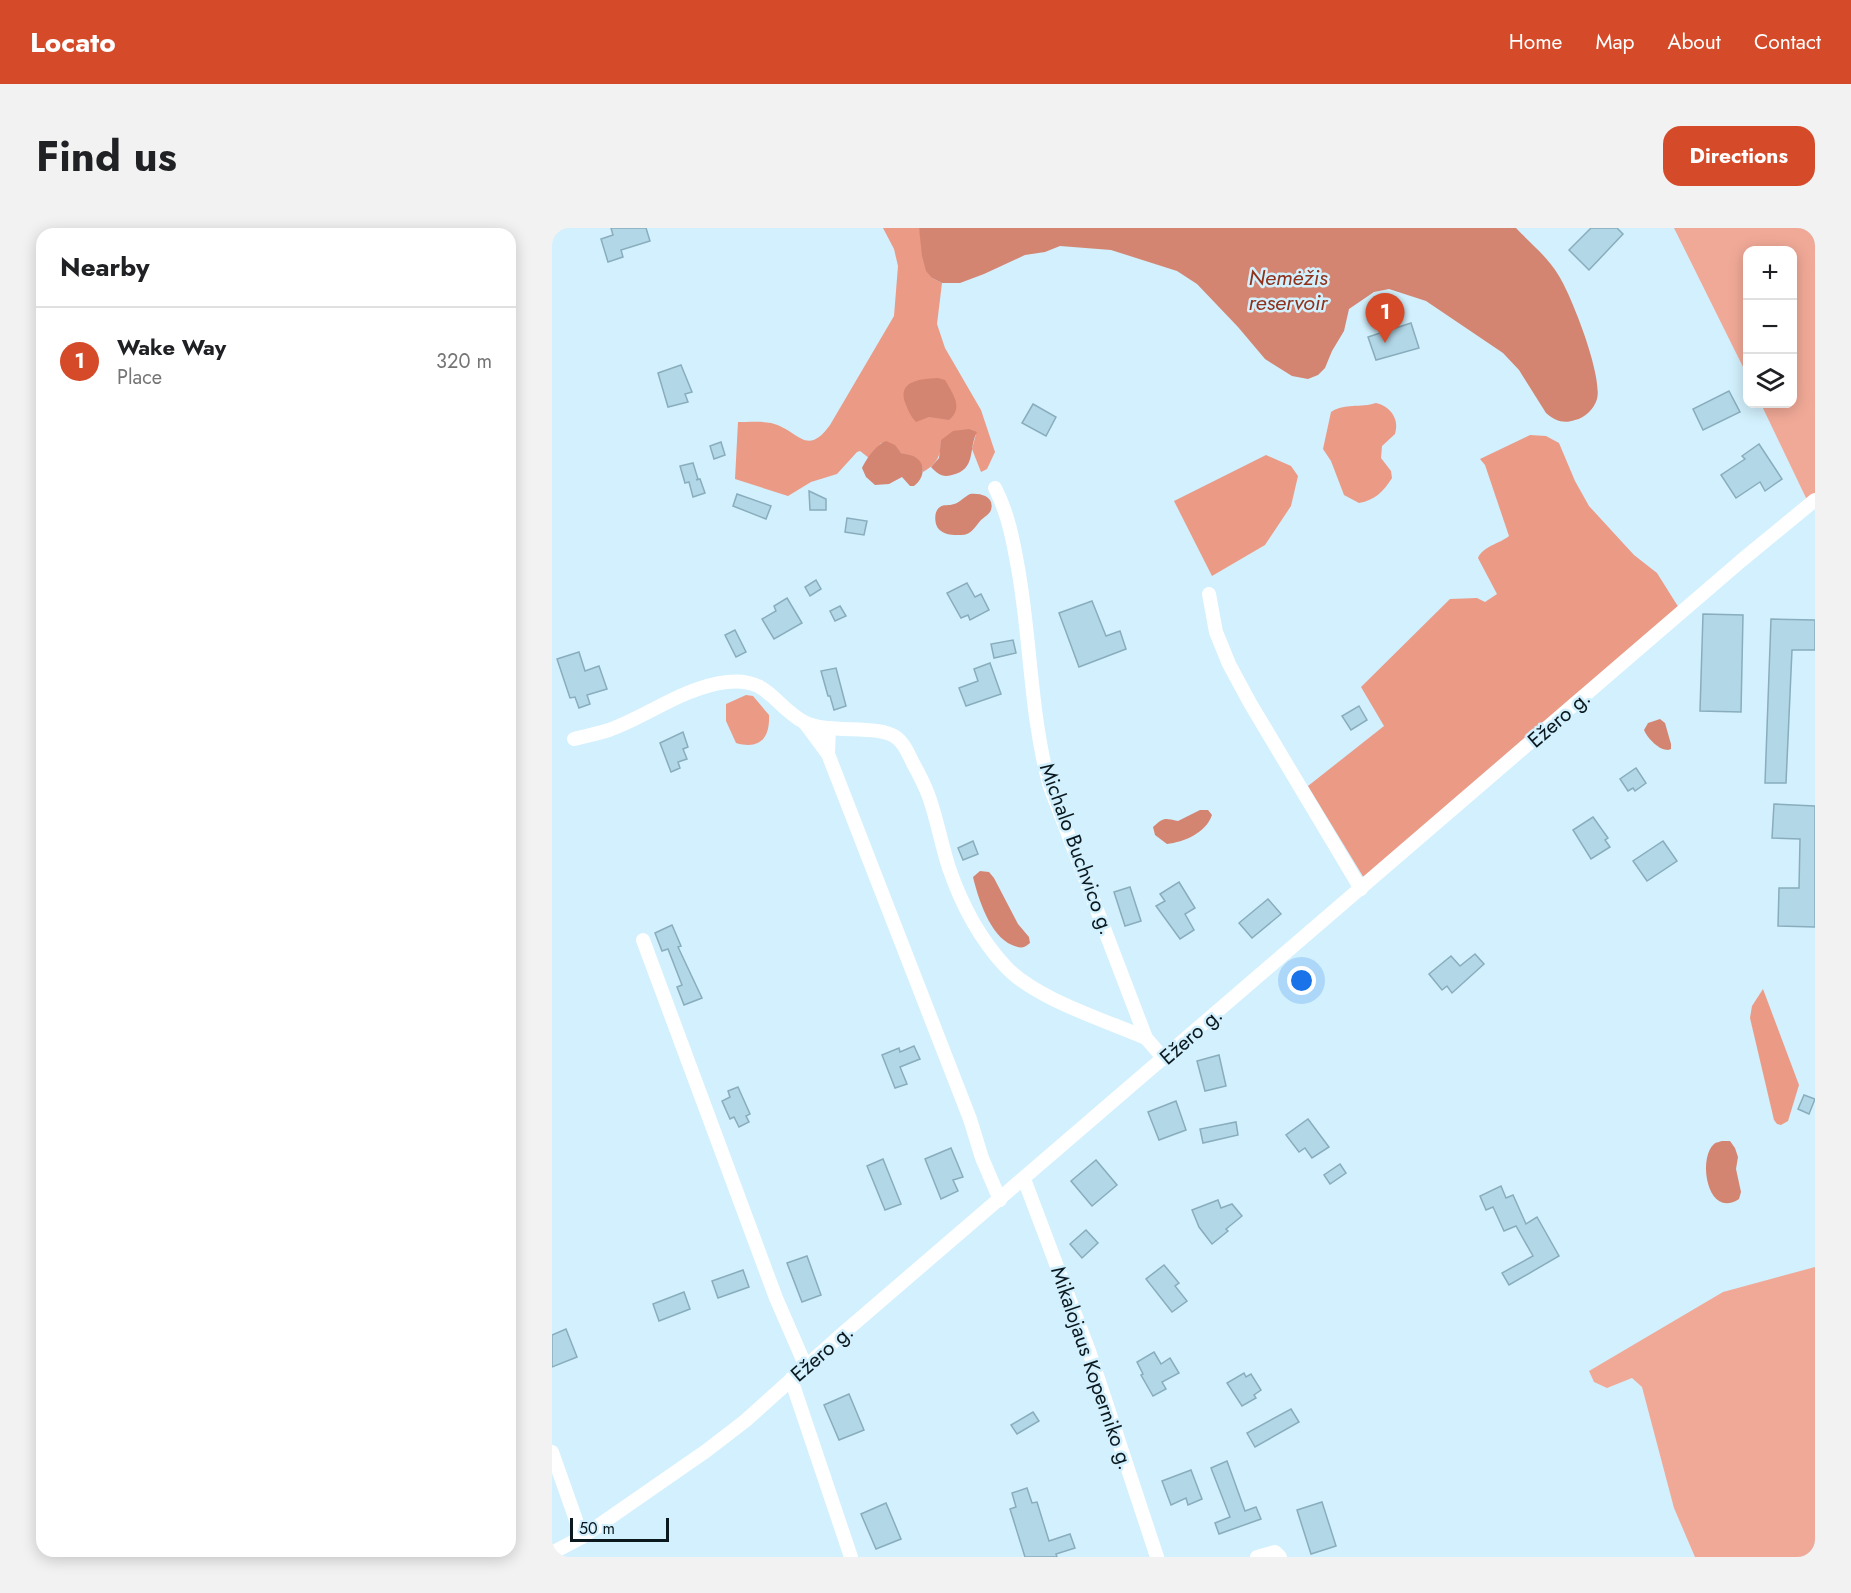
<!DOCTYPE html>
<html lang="en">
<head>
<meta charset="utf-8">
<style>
	body { margin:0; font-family:Jost,sans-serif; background:#f2f2f2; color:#202124 }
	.controls { position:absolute; right:18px; top:18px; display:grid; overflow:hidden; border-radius:12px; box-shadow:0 3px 15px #0003 }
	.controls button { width:54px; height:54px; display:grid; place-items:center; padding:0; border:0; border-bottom:2px solid #e0e0e0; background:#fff; color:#202124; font:30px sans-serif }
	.scale { position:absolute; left:18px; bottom:15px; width:99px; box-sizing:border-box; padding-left:6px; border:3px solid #0b191e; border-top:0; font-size:16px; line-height:21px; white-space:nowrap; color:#0b191e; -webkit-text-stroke:4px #d2f0fd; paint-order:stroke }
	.you { position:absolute; left:750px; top:753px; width:21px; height:21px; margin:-15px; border:4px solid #fff; border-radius:50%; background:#1a73e8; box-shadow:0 0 0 9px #1a73e833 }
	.badge { display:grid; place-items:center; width:39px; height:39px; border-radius:50%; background:#d54b2a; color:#fff; font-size:20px; font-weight:700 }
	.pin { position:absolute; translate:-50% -50px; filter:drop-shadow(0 2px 3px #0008) }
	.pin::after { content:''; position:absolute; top:32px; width:21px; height:18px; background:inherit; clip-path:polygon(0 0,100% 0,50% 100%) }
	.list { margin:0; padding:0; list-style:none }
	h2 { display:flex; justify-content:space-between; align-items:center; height:78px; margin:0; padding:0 24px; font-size:26px }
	h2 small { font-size:20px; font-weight:400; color:#757577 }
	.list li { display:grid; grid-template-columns:39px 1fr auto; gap:18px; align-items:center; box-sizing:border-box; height:108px; padding:0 24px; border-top:2px solid #e0e0e0 }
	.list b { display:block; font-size:22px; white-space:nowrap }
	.list p { margin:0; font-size:20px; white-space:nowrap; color:#757577 }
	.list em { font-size:20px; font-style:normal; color:#757577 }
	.icon { flex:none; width:33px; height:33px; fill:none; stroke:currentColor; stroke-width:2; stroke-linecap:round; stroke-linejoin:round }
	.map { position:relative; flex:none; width:1263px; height:1329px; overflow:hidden; border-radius:18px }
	header { display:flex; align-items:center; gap:36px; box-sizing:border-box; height:84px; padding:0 30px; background:#d54b2a; color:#fff }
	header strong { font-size:28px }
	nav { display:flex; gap:33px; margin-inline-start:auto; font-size:21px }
	.intro { display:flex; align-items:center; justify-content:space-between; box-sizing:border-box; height:144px; padding:0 36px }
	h1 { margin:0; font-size:42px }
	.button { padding:15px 27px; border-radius:18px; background:#d54b2a; color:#fff; font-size:21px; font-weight:700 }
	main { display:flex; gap:36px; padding:0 36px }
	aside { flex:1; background:#fff; border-radius:18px; box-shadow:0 3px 15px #0003 }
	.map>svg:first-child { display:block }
	.green { fill:#f1a997 }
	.forest { fill:#eb9a86 }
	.water { fill:#d48572 }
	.building { fill:#b2d7e7; stroke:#89adbc; stroke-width:1.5 }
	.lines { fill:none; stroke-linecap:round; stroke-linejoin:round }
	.street { stroke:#fff; stroke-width:14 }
	.labels { text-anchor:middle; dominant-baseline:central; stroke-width:5; stroke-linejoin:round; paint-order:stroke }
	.street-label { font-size:21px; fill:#0b191e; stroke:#d2f0fd }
	.water-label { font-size:22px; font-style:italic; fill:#8f311b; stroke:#d2f0fd }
</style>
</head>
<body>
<header>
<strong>Locato</strong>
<nav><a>Home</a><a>Map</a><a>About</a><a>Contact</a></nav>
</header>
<div class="intro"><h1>Find us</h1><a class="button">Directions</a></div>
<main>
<aside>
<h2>Nearby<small></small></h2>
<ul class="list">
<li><span class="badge">1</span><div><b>Wake Way</b><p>Place</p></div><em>320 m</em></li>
</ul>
</aside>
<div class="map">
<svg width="1263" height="1329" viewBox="0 0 1263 1329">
	<rect width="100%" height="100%" fill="#d2f0fd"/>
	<g class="green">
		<path d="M 1122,0 L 1263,0 L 1263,265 L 1255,272 L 1209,176 L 1240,176 L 1240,22 L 1196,22 L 1195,147 Z"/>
		<path d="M 1263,1039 L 1263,1329 L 1143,1329 L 1122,1280 L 1090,1159 L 1080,1150 L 1055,1160 L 1042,1154 L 1037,1143 L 1171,1064 Z"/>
	</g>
	<g class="forest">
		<path d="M 331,0 L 367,0 L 380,50 L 390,55 L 385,96 L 393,120 L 429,182 L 443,224 L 435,241 L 429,244 L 420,221 L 424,206 L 389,212 C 389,228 385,236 371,244 L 370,238 C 357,229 344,221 329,215 L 317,230 L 308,223 L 305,224 L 285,246 L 259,254 L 236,268 L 183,251 L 186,194 C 196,194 209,193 219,195 C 247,202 254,230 278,197 L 342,88 L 346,38 L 342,21 Z"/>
		<path d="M 824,175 C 838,178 848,191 843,206 L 830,218 L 829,230 L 839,243 L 840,250 C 831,264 823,272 807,275 L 792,267 L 779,233 L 771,221 L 779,184 C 792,175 809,180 824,175 Z"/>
		<path d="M 978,207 L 994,208 L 1007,215 L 1023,253 L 1037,278 L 1082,327 L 1105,345 L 1127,380 L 1018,471 L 812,650 L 756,558 L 832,498 L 809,459 L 898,371 L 925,370 L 933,374 L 945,366 L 926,330 C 931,318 947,316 957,308 L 933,237 L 928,231 Z"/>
		<path d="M 714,227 L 739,238 L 746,248 L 739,278 L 713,317 L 660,348 L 622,273 Z"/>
		<path d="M 194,467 L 201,468 L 217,487 C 218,510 208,522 184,515 L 174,493 L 174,476 Z"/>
		<path d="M 1211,761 L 1247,857 L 1236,893 L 1229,897 L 1225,896 L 1222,892 L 1198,790 L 1200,778 Z"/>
	</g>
	<g class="water">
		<path d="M 367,0 L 964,0 C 980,17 995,28 1007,48 C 1020,69 1051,148 1045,171 C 1042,181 1033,190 1023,192 C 1012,196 1003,193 994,185 L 967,142 L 951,125 L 874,73 L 837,61 L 822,64 L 797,81 L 792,103 L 780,123 L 773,140 L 766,147 L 756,151 L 740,148 L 713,131 L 686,99 L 645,56 L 625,43 L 559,22 L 508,18 L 493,24 L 473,27 L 432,46 L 408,55 L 390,55 L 380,50 L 374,43 L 370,28 Z"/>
		<path d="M 386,150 L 393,152 C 401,166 412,180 397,192 L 377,189 L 364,194 C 359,189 357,184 354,177 C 344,153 367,151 386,150 Z"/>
		<path d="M 417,201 L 425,204 C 416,221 425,241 400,247 C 390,250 386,246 379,239 L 387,230 L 389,212 L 401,203 Z"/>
		<path d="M 334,213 L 343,217 L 349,225 C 354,227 358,226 363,229 C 375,236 372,251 362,258 L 358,258 L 350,249 L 337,256 L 323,257 L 314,249 L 310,240 C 314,231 325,216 334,213 Z"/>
		<path d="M 418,266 C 428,265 443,268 439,282 C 437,287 432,289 429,292 C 422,300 419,308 407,307 C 401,307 394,307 389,303 C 382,299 381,283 388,279 C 392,276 397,278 402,276 C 407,275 412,269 418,266 Z"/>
		<path d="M 1108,491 L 1113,495 L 1119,516 L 1119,521 L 1116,522 C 1107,522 1096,511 1092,502 L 1096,495 Z"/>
		<path d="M 648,582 L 656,582 L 660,587 C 654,605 632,614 615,616 L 603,607 L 601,599 C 612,589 612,590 626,593 Z"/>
		<path d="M 428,643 L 437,644 L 442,650 L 466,696 L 477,709 L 478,715 C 471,721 468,720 460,717 C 438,708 426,670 421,649 Z"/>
		<path d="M 1171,913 L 1178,913 L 1183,920 L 1186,929 L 1184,941 L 1189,964 L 1187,971 C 1156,992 1145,931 1162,916 C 1163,915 1169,913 1171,913 Z"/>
	</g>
	<g class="building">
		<path d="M 59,0 L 94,0 L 98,13 L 69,22 L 71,29 L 56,34 L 49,11 L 61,7 Z"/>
		<path d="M 1039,0 L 1065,0 L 1071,6 L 1037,42 L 1017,22 Z"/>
		<path d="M 859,95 L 867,120 L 824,132 L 816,109 Z"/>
		<path d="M 129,137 L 140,164 L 133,166 L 136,174 L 116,179 L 106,145 Z"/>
		<path d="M 1177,163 L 1188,184 L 1151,202 L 1141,181 Z"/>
		<path d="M 481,176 L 504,189 L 494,208 L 470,195 Z"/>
		<path d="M 169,214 L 173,227 L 162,231 L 158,218 Z"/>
		<path d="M 1207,216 L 1230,251 L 1213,263 L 1208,254 L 1184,270 L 1169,247 L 1193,231 L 1190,228 Z"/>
		<path d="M 141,235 L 146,251 L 144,252 L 148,251 L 153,265 L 141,269 L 137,254 L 133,255 L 128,238 Z"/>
		<path d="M 257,263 L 274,271 L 274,282 L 258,282 Z"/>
		<path d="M 185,266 L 219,278 L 214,291 L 181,278 Z"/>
		<path d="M 295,290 L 315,293 L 312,307 L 293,304 Z"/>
		<path d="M 264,352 L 269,361 L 258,368 L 253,359 Z"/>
		<path d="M 415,355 L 423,369 L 429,366 L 437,382 L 418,392 L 416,387 L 409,390 L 395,365 Z"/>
		<path d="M 235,370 L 250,395 L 222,411 L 210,391 L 224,383 L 222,378 Z"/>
		<path d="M 540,373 L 554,408 L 568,403 L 574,421 L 527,439 L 507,385 Z"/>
		<path d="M 288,378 L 294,388 L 283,393 L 278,383 Z"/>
		<path d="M 1151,386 L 1191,387 L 1189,484 L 1148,483 Z"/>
		<path d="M 1219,391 L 1263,392 L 1263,422 L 1240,422 L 1234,555 L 1213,555 Z"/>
		<path d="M 183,402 L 194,424 L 184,429 L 173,407 Z"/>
		<path d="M 461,412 L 464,425 L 442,430 L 439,416 Z"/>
		<path d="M 27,424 L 33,443 L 47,438 L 55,461 L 35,467 L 38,476 L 27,480 L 23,469 L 18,470 L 5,431 Z"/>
		<path d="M 438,435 L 449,466 L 414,478 L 407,460 L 426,453 L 422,441 Z"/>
		<path d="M 284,440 L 294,478 L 282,482 L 278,468 L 276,468 L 269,443 Z"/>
		<path d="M 807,478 L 815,492 L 799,502 L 790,488 Z"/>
		<path d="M 131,504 L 136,519 L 131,521 L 135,531 L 126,534 L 128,540 L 119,544 L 108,515 Z"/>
		<path d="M 1084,540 L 1094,555 L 1083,563 L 1081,560 L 1076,563 L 1068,551 Z"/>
		<path d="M 1222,576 L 1263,578 L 1263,699 L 1226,698 L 1227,660 L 1247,660 L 1248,611 L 1220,610 Z"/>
		<path d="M 1041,589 L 1056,610 L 1053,612 L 1058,619 L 1039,631 L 1021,602 Z"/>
		<path d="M 421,613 L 426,626 L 411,632 L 406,620 Z"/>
		<path d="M 1111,613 L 1125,633 L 1095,653 L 1081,633 Z"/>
		<path d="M 627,654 L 643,680 L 633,686 L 642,702 L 628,711 L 604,678 L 613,673 L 608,666 Z"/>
		<path d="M 578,659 L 589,693 L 573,698 L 562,664 Z"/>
		<path d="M 716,671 L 729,686 L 700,710 L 687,695 Z"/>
		<path d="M 120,697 L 129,718 L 126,719 L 150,770 L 132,777 L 125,759 L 130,757 L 116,721 L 110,723 L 103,705 Z"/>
		<path d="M 923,726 L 932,736 L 900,765 L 895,758 L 890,762 L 877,746 L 899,728 L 908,738 Z"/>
		<path d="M 362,818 L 368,831 L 348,839 L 355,856 L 343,860 L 330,827 L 347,820 L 348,824 Z"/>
		<path d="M 667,827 L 674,858 L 653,863 L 645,833 Z"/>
		<path d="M 186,859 L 198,886 L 194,888 L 197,894 L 187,899 L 182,889 L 178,891 L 170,873 L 178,869 L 176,863 Z"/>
		<path d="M 1252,867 L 1263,871 L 1257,886 L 1246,881 Z"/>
		<path d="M 624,873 L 634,902 L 607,912 L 596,884 Z"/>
		<path d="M 756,891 L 777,919 L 760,930 L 753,920 L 747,924 L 734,907 Z"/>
		<path d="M 684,894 L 686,907 L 651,915 L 648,901 Z"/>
		<path d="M 399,920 L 411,949 L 401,952 L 406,963 L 389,971 L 373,931 Z"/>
		<path d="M 331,931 L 349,976 L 333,982 L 315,938 Z"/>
		<path d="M 544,932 L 565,957 L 540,978 L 519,953 Z"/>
		<path d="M 788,936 L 794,945 L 778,956 L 772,947 Z"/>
		<path d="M 949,958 L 954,970 L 961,967 L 974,996 L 985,989 L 1007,1028 L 957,1057 L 950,1045 L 981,1028 L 964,998 L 952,1003 L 941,979 L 934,982 L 928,968 Z"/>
		<path d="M 666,972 L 669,980 L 680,976 L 690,988 L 674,1001 L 676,1003 L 660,1016 L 647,999 L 640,982 Z"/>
		<path d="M 534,1002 L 546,1015 L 530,1030 L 518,1016 Z"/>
		<path d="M 255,1028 L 269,1067 L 250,1074 L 235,1035 Z"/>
		<path d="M 612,1037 L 627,1055 L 623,1058 L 635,1073 L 620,1084 L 594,1051 Z"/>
		<path d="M 191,1042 L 197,1059 L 166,1070 L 160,1053 Z"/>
		<path d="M 132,1064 L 138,1081 L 107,1093 L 101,1076 Z"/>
		<path d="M 14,1101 L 25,1129 L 0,1139 L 0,1107 Z"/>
		<path d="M 602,1124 L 609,1136 L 618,1130 L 627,1145 L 610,1154 L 614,1161 L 601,1168 L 589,1147 L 591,1146 L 585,1134 Z"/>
		<path d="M 692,1145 L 694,1149 L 699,1146 L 709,1162 L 702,1167 L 704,1170 L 690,1178 L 675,1155 Z"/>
		<path d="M 297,1166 L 312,1202 L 287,1212 L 272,1177 Z"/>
		<path d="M 739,1181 L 747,1194 L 703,1219 L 695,1205 Z"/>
		<path d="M 481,1184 L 487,1193 L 465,1206 L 459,1197 Z"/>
		<path d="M 675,1233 L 693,1283 L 704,1279 L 709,1291 L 667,1306 L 663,1295 L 678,1289 L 659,1240 Z"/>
		<path d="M 639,1242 L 650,1271 L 636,1277 L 634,1270 L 619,1277 L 610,1253 Z"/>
		<path d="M 475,1260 L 480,1275 L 485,1274 L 497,1313 L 518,1306 L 523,1320 L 504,1326 L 505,1329 L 473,1329 L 458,1281 L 464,1279 L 460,1265 Z"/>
		<path d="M 770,1274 L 784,1318 L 759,1326 L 745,1282 Z"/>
		<path d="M 334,1275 L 349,1311 L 324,1321 L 309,1286 Z"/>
	</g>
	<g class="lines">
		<g class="street">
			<path d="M 443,260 C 456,285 461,312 466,340 C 479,412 478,488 498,559 L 594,810 L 612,831"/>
			<path d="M 657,366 L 664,404 L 677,436 L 698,475 L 809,661"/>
			<path d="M 253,495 L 276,526 L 277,500"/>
			<path d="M 22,511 C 33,508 45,506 57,502 C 96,488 132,459 175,454 C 217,449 222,478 252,494 C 277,507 326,495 345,510 C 354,517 357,528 362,537 C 367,546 372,556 376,566 C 385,590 389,616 397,640 C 409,675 428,711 453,738 C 483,771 553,792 594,810"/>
			<path d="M 276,526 L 418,891 L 430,930 L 448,972"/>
			<path d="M 91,712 L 224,1070 L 251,1132 L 255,1138"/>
			<path d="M 472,951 L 537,1123 L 605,1329"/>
			<path d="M 239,1151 L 299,1329"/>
			<path d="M 0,1224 L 30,1309"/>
			<path d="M 0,1325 L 30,1309 L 154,1223 L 193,1193 L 289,1107 L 1190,332 L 1263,272"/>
			<path d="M 705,1329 L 723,1324 L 728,1329"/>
		</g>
	</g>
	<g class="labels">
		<g class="street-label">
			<text transform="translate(1007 491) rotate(-41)">Ežero g.</text>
			<text transform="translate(525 621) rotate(70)">Michalo Buchvico g.</text>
			<text transform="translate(639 808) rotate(-41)">Ežero g.</text>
			<text transform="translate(270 1125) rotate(-41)">Ežero g.</text>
			<text transform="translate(540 1140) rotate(71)">Mikalojaus Koperniko g.</text>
		</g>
		<g class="water-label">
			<text x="736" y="49">Nemėžis<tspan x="736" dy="25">reservoir</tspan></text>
		</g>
	</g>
</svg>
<div class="controls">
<button>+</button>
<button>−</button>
<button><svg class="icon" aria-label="layers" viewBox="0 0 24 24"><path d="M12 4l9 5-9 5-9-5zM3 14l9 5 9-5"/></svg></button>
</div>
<div class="scale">50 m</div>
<div class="you"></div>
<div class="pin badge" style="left:833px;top:115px">1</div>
</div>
</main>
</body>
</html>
